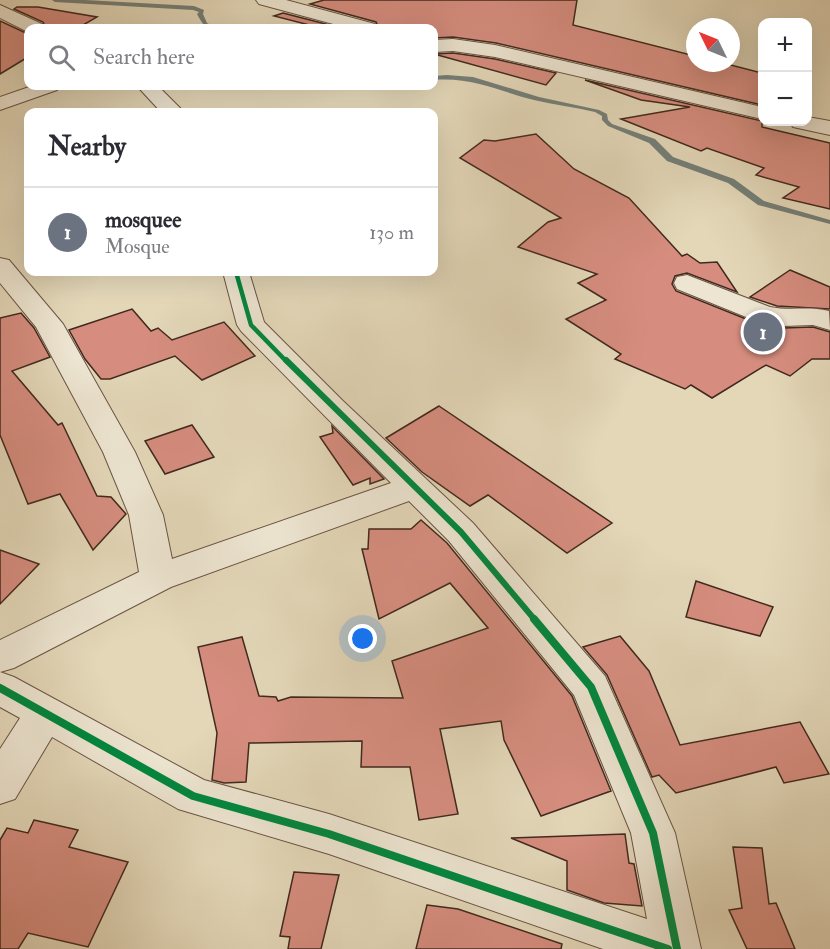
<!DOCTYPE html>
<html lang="en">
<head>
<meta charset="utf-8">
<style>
	body { margin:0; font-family:"IM FELL Double Pica",serif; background:#f2f2f3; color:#2b2b33 }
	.controls { position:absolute; right:18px; top:18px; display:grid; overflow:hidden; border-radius:12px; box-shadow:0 6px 24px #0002 }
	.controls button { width:54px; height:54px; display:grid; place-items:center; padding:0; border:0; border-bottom:2px solid #e1e1e2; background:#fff; color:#2b2b33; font:30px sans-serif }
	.compass { position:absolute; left:686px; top:18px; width:54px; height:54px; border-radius:50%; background:#fff; box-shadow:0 6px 24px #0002; rotate:313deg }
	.you { position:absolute; left:363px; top:639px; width:21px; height:21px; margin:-15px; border:4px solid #fff; border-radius:50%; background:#1a73e8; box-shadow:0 0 0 9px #1a73e833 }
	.badge { display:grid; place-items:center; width:39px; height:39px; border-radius:50%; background:#8f2418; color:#fff; font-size:20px; font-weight:700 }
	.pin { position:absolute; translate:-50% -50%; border:3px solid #fff; box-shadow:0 2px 6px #0006 }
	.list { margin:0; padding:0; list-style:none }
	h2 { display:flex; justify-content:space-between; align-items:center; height:78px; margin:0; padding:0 24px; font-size:26px }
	h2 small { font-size:20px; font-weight:400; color:#7c7c81 }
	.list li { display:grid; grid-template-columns:39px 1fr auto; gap:18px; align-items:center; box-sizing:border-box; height:90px; padding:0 24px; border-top:2px solid #e1e1e2 }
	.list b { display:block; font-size:22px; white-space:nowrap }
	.list p { margin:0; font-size:20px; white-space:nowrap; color:#7c7c81 }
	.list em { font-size:20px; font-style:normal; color:#7c7c81 }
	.icon { flex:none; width:33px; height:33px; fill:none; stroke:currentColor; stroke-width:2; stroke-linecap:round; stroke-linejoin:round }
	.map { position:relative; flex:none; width:830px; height:949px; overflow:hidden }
	.search { position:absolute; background:#fff; box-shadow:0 6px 24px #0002; left:24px; top:24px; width:414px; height:66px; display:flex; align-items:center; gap:15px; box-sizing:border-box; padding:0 21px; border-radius:12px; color:#7c7c81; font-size:22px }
	.panel { position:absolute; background:#fff; box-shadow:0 6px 24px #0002; left:24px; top:108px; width:414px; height:168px; border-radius:12px }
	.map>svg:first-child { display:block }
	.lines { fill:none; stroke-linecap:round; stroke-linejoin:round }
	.stream { fill:#747f78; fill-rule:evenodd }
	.building { fill:#d68d7f; stroke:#41291e; stroke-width:1.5 }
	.minor-casing { stroke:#6a5444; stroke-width:2 }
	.minor { fill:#ede5d1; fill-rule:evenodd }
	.cycleway-far2-casing { stroke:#ede5d1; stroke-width:8 }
	.cycleway-far1-casing { stroke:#ede5d1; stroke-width:10 }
	.cycleway-casing { stroke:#ede5d1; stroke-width:11 }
	.cycleway-far2 { stroke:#00873e; stroke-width:4.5 }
	.cycleway-far1 { stroke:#00873e; stroke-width:6 }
	.cycleway { stroke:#00873e; stroke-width:8 }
</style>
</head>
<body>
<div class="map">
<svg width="830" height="949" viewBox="0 0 830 949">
	<rect width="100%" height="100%" fill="#e3d7b8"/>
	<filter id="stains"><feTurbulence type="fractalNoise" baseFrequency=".00333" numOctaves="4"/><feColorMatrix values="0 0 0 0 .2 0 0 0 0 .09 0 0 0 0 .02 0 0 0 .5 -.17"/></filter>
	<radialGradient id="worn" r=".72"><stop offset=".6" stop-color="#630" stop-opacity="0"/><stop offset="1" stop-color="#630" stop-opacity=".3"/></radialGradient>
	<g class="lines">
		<g class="stream">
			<path d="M 52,0 L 85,0 L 194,6 L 204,10 L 203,14 L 207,23 L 216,28 C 205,30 202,23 197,14 L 199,12 L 193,10 L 55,2 Z"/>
			<path d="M 447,75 L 473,77 L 539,97 L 599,110 L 607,114 L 608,120 L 612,124 L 655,139 L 673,157 L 734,179 L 764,201 L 830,220 L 830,224 L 758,205 L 728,183 L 667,161 L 649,143 L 608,126 L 602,120 L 602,116 L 595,112 C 575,107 554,105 534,100 C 498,91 473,77 434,80 L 434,76 Z"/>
		</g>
	</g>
	<g class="building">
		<path d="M 324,0 L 577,0 L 573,25 L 695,56 L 695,63 L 723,63 L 762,73 L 762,105 L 496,43 L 453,37 L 434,38 L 434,28 L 379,28 L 376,22 L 310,4 Z"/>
		<path d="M 17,7 L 38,7 L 97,17 L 78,28 L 46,28 L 43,22 L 14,9 Z"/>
		<path d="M 283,13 L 341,28 L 321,28 L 274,16 Z"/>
		<path d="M 0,21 L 28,34 L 28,57 L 0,74 Z"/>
		<path d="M 453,53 L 495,59 L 556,73 L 546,85 L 434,54 Z"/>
		<path d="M 585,80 L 762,121 L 762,127 L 830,143 L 830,209 L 783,198 L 799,187 L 756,175 L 764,168 L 707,148 L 701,151 L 621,119 L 690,107 L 641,100 Z"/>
		<path d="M 536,134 L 574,169 L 629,198 L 682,256 L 687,254 L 700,263 L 717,262 L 737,292 L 687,273 L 675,276 L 672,284 L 676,291 L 751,321 L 783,328 L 813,327 L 830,332 L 830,359 L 812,359 L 790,376 L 766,365 L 712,398 L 691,385 L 685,389 L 615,359 L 621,354 L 566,319 L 606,300 L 578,283 L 597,274 L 518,247 L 548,222 L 561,218 L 460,158 L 484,140 L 495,141 Z"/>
		<path d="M 790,270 L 830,287 L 830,309 L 777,306 L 750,297 Z"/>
		<path d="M 132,309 L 151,331 L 158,328 L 172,340 L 224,322 L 255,356 L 202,380 L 175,356 L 110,379 L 101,379 L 85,359 L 69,330 Z"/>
		<path d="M 21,313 L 34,328 L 50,357 L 12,371 L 58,425 L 62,423 L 97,496 L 111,497 L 126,514 L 93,550 L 60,494 L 28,504 L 0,435 L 0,318 Z"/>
		<path d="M 439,406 L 612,523 L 567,553 L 488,495 L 470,506 L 422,472 L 386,438 Z"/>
		<path d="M 192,425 L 214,457 L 165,474 L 145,441 Z"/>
		<path d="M 332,426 L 384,479 L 370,484 L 370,478 L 353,485 L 320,437 L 333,433 Z"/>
		<path d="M 421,520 L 447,543 L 572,696 L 611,791 L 541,816 L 504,740 L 501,721 L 440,729 L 458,814 L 419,820 L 410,767 L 361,767 L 362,741 L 249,743 L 246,782 L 224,783 L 212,780 L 217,733 L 198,647 L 242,637 L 259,696 L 276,697 L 278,701 L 291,697 L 403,698 L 392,661 L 488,628 L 450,583 L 379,619 L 362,549 L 368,549 L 369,529 L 411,529 Z"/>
		<path d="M 0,550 L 39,564 L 0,604 Z"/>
		<path d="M 696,581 L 773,607 L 760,636 L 686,617 Z"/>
		<path d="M 620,636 L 649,671 L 680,745 L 800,722 L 829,774 L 784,783 L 776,767 L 676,793 L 659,775 L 652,777 L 607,675 L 583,647 Z"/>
		<path d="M 34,820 L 78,830 L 69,847 L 128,862 L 88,947 L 28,933 L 18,949 L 0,949 L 0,840 L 7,828 L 28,833 Z"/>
		<path d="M 625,834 L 629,863 L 634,864 L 642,906 L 604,903 L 567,890 L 567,861 L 511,838 Z"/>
		<path d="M 733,847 L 762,848 L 769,904 L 776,903 L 795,949 L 747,949 L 729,910 L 742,908 Z"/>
		<path d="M 294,872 L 339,875 L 321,949 L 288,949 L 290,937 L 280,936 Z"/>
		<path d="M 427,905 L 458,909 L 562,944 L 561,949 L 416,949 Z"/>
	</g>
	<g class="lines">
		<g class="minor-casing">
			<g id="minor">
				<path d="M 256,0 L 286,0 L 375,24 L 377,28 L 348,28 L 259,4 Z"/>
				<path d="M 0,5 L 42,24 L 44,28 L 28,28 L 28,32 L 0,18 Z"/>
				<path d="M 453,39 L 495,45 L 762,107 L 762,119 L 495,57 L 453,51 L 434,52 L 434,40 Z"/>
				<path d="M 32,86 L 60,86 L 57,90 L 0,110 L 0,97 Z"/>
				<path d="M 137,86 L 158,86 L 184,112 L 161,112 Z"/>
				<path d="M 808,117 L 830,121 L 830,135 L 793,127 L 790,122 L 808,122 Z"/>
				<path d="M 0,258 L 9,260 L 63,324 L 135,452 L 163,515 L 172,559 L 391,483 L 241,331 L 237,325 L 223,272 L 249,272 L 264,322 L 343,401 L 473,523 L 605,676 L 675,833 L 701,949 L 603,949 L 329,854 L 178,809 L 52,737 L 15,799 L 0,804 L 0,749 L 20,718 L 0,707 L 0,672 L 14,677 L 204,780 L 329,814 L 647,919 L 631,833 L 574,695 L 449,541 L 409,501 L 171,587 L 14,668 L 0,672 L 0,640 L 139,572 L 129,515 L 103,452 L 36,327 L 0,283 Z"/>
				<path d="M 687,275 L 770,307 C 789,311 809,306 829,311 L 830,330 L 813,325 L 783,326 L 751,319 L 677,289 L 674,283 L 677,277 Z"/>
			</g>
		</g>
		<use href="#minor" class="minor"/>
		<g class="cycleway-far2-casing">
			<path id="cycleway-far2" d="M 236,272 L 251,325 L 287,362"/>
		</g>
		<g class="cycleway-far1-casing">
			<path id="cycleway-far1" d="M 286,360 L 461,532 L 535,620"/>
		</g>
		<g class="cycleway-casing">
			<g id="cycleway">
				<path d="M 534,619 L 591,687 L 653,833 L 677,949"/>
				<path d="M 0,688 L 193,796 L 329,834 L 668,949"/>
			</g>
		</g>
		<use href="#cycleway-far2" class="cycleway-far2"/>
		<use href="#cycleway-far1" class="cycleway-far1"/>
		<use href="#cycleway" class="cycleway"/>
	</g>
	<rect width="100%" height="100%" filter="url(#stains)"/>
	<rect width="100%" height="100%" fill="url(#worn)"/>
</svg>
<div class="controls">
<button>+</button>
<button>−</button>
</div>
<svg class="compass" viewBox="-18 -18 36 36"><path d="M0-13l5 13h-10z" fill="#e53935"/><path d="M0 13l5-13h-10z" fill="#7c7c81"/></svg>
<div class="you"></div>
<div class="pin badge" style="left:763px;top:332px;background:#6b7280">1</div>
<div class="search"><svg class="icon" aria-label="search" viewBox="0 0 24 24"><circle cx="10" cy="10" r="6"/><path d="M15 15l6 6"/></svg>Search here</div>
<section class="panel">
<h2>Nearby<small></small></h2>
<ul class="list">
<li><span class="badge" style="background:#6b7280">1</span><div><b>mosquee</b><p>Mosque</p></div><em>130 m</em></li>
</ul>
</section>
</div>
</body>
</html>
